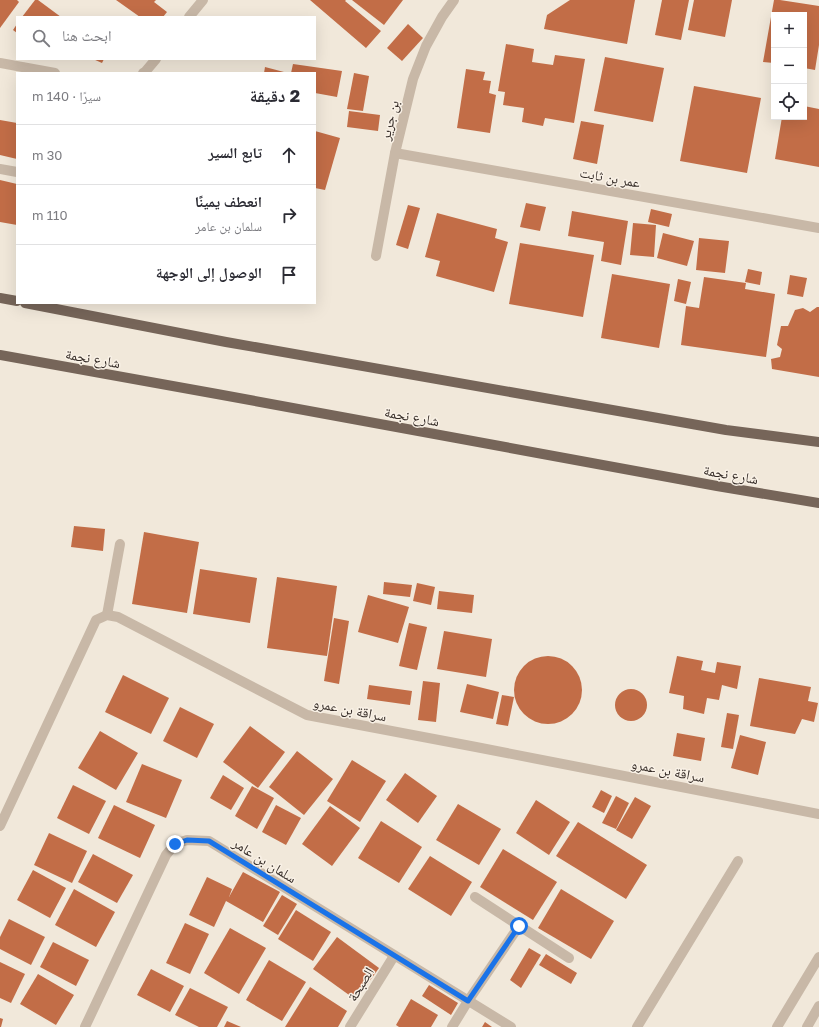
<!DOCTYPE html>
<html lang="ar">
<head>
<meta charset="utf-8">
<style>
	body { margin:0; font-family:"Golos Text","Noto Naskh Arabic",sans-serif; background:#f7f7f7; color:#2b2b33; direction:rtl }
	.controls { position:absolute; right:12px; top:12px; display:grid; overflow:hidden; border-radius:0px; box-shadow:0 4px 16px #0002 }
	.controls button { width:36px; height:36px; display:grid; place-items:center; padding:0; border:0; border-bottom:1px solid #e1e1e2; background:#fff; color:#2b2b33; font:20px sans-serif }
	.stop { position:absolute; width:12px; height:12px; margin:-9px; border:3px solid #1a73e8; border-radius:50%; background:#fff }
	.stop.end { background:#1a73e8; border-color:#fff; box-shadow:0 1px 4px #0008 }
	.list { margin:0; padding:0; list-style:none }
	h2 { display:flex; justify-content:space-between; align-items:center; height:52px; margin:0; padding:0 16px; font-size:17px }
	h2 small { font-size:13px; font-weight:400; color:#7c7c81 }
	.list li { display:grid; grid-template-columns:26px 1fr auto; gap:12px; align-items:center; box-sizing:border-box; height:60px; padding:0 16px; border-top:1px solid #e1e1e2 }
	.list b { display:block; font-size:15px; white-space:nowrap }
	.list p { margin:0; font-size:13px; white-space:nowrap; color:#7c7c81 }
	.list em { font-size:13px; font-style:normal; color:#7c7c81 }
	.icon { flex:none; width:22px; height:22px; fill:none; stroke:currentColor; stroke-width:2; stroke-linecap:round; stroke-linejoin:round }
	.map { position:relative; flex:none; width:819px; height:1027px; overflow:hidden; direction:ltr }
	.search { position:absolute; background:#fff; box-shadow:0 4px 16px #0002; left:16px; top:16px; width:300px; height:44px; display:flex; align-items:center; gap:10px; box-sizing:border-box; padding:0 14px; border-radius:0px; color:#7c7c81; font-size:15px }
	.panel { position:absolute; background:#fff; box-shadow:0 4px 16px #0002; left:16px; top:72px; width:300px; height:232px; border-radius:0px; direction:rtl }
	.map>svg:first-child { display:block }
	.building { fill:#c26d47 }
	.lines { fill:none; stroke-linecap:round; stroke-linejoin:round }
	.minor { stroke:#c8b8a7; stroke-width:10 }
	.major { stroke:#766559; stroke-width:10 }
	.route { stroke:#1a73e8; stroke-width:5 }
	.labels { text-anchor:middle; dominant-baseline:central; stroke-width:3; stroke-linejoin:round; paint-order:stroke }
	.street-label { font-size:14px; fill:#352c27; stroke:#f9f1e6 }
</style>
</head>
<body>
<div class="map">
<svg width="819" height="1027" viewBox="0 0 819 1027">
	<rect width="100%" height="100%" fill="#f1e8da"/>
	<g class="building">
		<path d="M 0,0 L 17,0 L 19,2 L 0,28 Z"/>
		<path d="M 35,0 L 38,0 L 61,17 L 22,17 Z"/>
		<path d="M 116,0 L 156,0 L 154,2 L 167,12 L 163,17 L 140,17 Z"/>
		<path d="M 310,0 L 346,0 L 345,1 L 381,31 L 366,48 Z"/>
		<path d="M 352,0 L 403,0 L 384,25 Z"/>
		<path d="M 570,0 L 635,0 L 627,44 L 544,29 L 547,15 Z"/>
		<path d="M 662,0 L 689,0 L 681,40 L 655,35 Z"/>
		<path d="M 694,0 L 732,0 L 725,37 L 688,30 Z"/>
		<path d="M 774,0 L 780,0 L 819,6 L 819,45 L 815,70 L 804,68 L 804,15 L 774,15 L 774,63 L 763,62 Z"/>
		<path d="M 17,24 L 17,33 L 13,30 Z"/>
		<path d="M 408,24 L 423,38 L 402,61 L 387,48 Z"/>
		<path d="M 506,44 L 534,49 L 532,62 L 553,65 L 555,55 L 585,59 L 574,123 L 545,118 L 543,126 L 522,122 L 524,108 L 503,105 L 505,92 L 498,91 Z"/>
		<path d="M 605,57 L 664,68 L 653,122 L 594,111 Z"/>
		<path d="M 93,59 L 104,59 L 102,63 Z"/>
		<path d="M 293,64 L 342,71 L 337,97 L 315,93 L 315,73 L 291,73 Z"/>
		<path d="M 265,67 L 284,72 L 284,73 L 264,73 Z"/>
		<path d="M 466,69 L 485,72 L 483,80 L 491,81 L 489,93 L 496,95 L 490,133 L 457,128 Z"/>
		<path d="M 354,73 L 369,76 L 363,111 L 347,109 Z"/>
		<path d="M 694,86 L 761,98 L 747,173 L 680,161 Z"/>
		<path d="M 804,106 L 819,109 L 819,167 L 775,159 L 782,117 L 804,117 Z"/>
		<path d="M 349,111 L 380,115 L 378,131 L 347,127 Z"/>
		<path d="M 0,120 L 17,123 L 17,159 L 0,155 Z"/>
		<path d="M 581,121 L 604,125 L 597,164 L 573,159 Z"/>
		<path d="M 315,131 L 340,138 L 325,190 L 315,188 Z"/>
		<path d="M 0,180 L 17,184 L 17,225 L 0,222 Z"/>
		<path d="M 526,203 L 546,207 L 540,231 L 520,227 Z"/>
		<path d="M 408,205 L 420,208 L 408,249 L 396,245 Z"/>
		<path d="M 651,209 L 672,214 L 669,227 L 648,222 Z"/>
		<path d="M 572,211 L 628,221 L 621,265 L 601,261 L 604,242 L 568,236 Z"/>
		<path d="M 437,213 L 497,229 L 495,238 L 508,242 L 494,292 L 436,276 L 440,261 L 425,257 Z"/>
		<path d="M 633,223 L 656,225 L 654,257 L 630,255 Z"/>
		<path d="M 663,233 L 694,241 L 687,266 L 657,258 Z"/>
		<path d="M 699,238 L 729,241 L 725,273 L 696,270 Z"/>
		<path d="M 520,243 L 594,255 L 583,317 L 509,304 Z"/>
		<path d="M 748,269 L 762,272 L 760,285 L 745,282 Z"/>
		<path d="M 612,274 L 670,284 L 659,348 L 601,338 Z"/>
		<path d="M 790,275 L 807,278 L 803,297 L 787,294 Z"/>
		<path d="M 704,277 L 746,283 L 745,289 L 775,294 L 766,357 L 681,345 L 686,306 L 699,308 Z"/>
		<path d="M 678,279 L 691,282 L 686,304 L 674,301 Z"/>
		<path d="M 817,307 L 819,307 L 819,377 L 772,369 L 771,359 L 780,357 L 782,349 L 777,345 L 781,326 L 788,326 L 795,310 L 803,308 L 810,312 Z"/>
		<path d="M 74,526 L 105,529 L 103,551 L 71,547 Z"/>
		<path d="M 144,532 L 199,542 L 187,613 L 132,604 Z"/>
		<path d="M 200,569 L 257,578 L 250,623 L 193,614 Z"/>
		<path d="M 277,577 L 337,586 L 327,656 L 267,648 Z"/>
		<path d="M 384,582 L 412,585 L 410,597 L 383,594 Z"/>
		<path d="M 417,583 L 435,587 L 431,605 L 413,601 Z"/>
		<path d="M 439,591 L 474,595 L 472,613 L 437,609 Z"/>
		<path d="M 368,595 L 409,607 L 398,643 L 358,632 Z"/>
		<path d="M 334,618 L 349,621 L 339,684 L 324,681 Z"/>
		<path d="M 409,623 L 427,627 L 417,670 L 399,666 Z"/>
		<path d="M 444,631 L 492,639 L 486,677 L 437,669 Z"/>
		<path d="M 677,656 L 703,661 L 701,670 L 715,673 L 717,662 L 741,666 L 737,689 L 722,685 L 719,700 L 707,698 L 704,714 L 683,709 L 684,696 L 669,693 Z"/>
		<circle cx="548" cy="690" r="34"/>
		<path d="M 123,675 L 169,698 L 151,734 L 105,712 Z"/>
		<path d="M 759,678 L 811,687 L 808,701 L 818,703 L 814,722 L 802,719 L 795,734 L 750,726 Z"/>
		<path d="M 423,681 L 440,683 L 436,722 L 418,720 Z"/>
		<path d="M 467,684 L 499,692 L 493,719 L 460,712 Z"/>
		<path d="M 369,685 L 412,691 L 410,705 L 367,699 Z"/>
		<circle cx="631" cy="705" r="16"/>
		<path d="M 502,695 L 514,697 L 508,726 L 496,724 Z"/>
		<path d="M 180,707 L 214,724 L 197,758 L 163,741 Z"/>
		<path d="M 727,713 L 739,715 L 733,749 L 721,747 Z"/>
		<path d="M 250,726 L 285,752 L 258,788 L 223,762 Z"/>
		<path d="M 100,731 L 138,753 L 116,790 L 78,768 Z"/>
		<path d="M 677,733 L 705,738 L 701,761 L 673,756 Z"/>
		<path d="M 740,735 L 766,742 L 758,775 L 731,768 Z"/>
		<path d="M 297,751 L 333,779 L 304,815 L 269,787 Z"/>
		<path d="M 352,760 L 386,781 L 360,822 L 327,801 Z"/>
		<path d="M 142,764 L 182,780 L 166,818 L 126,802 Z"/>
		<path d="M 405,773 L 437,796 L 418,823 L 386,800 Z"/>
		<path d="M 223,775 L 244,788 L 231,810 L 210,798 Z"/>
		<path d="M 73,785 L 106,801 L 89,834 L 57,818 Z"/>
		<path d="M 252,786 L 274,798 L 257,829 L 235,816 Z"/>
		<path d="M 601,790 L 612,796 L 604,813 L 592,807 Z"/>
		<path d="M 616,796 L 629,803 L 616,829 L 602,823 Z"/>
		<path d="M 635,797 L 651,806 L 632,839 L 616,830 Z"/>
		<path d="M 536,800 L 570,822 L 549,855 L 516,833 Z"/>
		<path d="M 458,804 L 501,829 L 479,865 L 436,840 Z"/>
		<path d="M 114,805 L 155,825 L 140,858 L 98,838 Z"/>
		<path d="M 276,805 L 301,818 L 286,845 L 262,832 Z"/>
		<path d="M 330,806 L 360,828 L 332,866 L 302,844 Z"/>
		<path d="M 381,821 L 422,847 L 399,883 L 358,858 Z"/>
		<path d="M 578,822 L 647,865 L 626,899 L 556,856 Z"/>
		<path d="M 49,833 L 87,851 L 72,883 L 34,865 Z"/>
		<path d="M 503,849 L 557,882 L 533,920 L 480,887 Z"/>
		<path d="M 93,854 L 133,875 L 117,903 L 78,882 Z"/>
		<path d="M 430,856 L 472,882 L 451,916 L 408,889 Z"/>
		<path d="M 33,870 L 66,888 L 50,918 L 17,900 Z"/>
		<path d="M 243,872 L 280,892 L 263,922 L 226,901 L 214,927 L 189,915 L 207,877 L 232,889 L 229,897 Z"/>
		<path d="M 74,889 L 115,912 L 96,947 L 55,925 Z"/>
		<path d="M 561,889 L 614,921 L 591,959 L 538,928 Z"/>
		<path d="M 282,895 L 297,904 L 278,935 L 263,926 Z"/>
		<path d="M 296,910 L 331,932 L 313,961 L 278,939 Z"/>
		<path d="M 9,919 L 45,937 L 31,965 L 0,949 L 0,937 Z"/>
		<path d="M 185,923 L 209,934 L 190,974 L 166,963 Z"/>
		<path d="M 230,928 L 266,948 L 239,994 L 204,973 Z"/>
		<path d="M 337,937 L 379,968 L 356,1000 L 313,969 Z"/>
		<path d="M 53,942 L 89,960 L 76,986 L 40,967 Z"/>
		<path d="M 529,948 L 541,955 L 521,988 L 510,980 Z"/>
		<path d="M 546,954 L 577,973 L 571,984 L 539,965 Z"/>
		<path d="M 269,960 L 306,982 L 282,1021 L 246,1000 Z"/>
		<path d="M 0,962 L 25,974 L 11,1003 L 0,998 Z"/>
		<path d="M 151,969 L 184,986 L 170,1012 L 137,995 Z"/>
		<path d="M 38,974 L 74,995 L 56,1025 L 20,1004 Z"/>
		<path d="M 429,985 L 458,1003 L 451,1015 L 422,996 Z"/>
		<path d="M 310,987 L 347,1011 L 338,1027 L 285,1027 Z"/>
		<path d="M 190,988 L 228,1007 L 217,1027 L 199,1027 L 175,1015 Z"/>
		<path d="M 411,999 L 438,1015 L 431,1027 L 399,1027 L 396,1025 Z"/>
		<path d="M 0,1018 L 3,1019 L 1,1027 L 0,1027 Z"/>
		<path d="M 227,1021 L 241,1027 L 224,1027 Z"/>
		<path d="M 485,1022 L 492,1027 L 482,1027 Z"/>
	</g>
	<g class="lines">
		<g class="minor">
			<path d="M 189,17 L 203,0"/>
			<path d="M 0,63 L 55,73"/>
			<path d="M 143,73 L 145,72 L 156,59"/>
			<path d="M 395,153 L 819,228"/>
			<path d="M 0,169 L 17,172"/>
			<path d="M 376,256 L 395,153 L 413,79 L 426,46 L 442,17 L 454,0"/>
			<path d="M 107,615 L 120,544"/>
			<path d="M 0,826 L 96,620 L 107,615 L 118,617 L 307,715 L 476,747 L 819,814"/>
			<path d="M 475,897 L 569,958"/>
			<path d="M 85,1027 L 166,855 L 175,844 L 187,840 L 209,841 L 511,1027"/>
			<path d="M 350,1027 L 394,956"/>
			<path d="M 452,1027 L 468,1001 L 519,926"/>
			<path d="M 637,1027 L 738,861"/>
			<path d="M 777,1027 L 819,957"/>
			<path d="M 807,1027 L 819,1006"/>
		</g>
		<g class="major">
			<path d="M 0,298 L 17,301"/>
			<path d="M 25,303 L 226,342 L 726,430 L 819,442"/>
			<path d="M 0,355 L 217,394 L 717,486 L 819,503"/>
		</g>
	</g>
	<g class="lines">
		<path class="route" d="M 175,844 L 187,840 L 209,841 L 468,1001 L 519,926"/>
	</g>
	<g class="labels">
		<g class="street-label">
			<text transform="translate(389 120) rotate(-76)">بن جرير</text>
			<text transform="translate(610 177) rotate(10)">عمر بن ثابت</text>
			<text transform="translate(93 358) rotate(10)">شارع نجمة</text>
			<text transform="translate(412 416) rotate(10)">شارع نجمة</text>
			<text transform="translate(731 474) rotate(10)">شارع نجمة</text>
			<text transform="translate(350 709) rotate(11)">سراقة بن عمرو</text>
			<text transform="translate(668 770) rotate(11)">سراقة بن عمرو</text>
			<text transform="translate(265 860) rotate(32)">سلمان بن عامر</text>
			<text transform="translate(360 984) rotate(-58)">الصبحة</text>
		</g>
	</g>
</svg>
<div class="controls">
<button>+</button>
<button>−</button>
<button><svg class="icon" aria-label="locate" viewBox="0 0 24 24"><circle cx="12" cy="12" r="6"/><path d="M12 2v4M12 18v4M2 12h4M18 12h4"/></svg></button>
</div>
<div class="stop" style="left:519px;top:926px"></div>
<div class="stop end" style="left:175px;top:844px"></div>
<div class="search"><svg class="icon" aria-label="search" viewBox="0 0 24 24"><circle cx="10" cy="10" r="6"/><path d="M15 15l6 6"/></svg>ابحث هنا</div>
<section class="panel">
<h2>2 دقيقة<small>سيرًا · 140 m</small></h2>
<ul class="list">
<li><svg class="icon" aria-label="ahead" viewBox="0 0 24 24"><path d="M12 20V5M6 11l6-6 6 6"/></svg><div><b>تابع السير</b></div><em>30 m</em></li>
<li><svg class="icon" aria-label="right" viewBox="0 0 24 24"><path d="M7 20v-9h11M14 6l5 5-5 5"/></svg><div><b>انعطف يمينًا</b><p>سلمان بن عامر</p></div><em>110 m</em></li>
<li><svg class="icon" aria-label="arrive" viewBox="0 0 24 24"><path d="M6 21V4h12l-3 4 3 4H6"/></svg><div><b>الوصول إلى الوجهة</b></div></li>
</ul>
</section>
</div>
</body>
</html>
